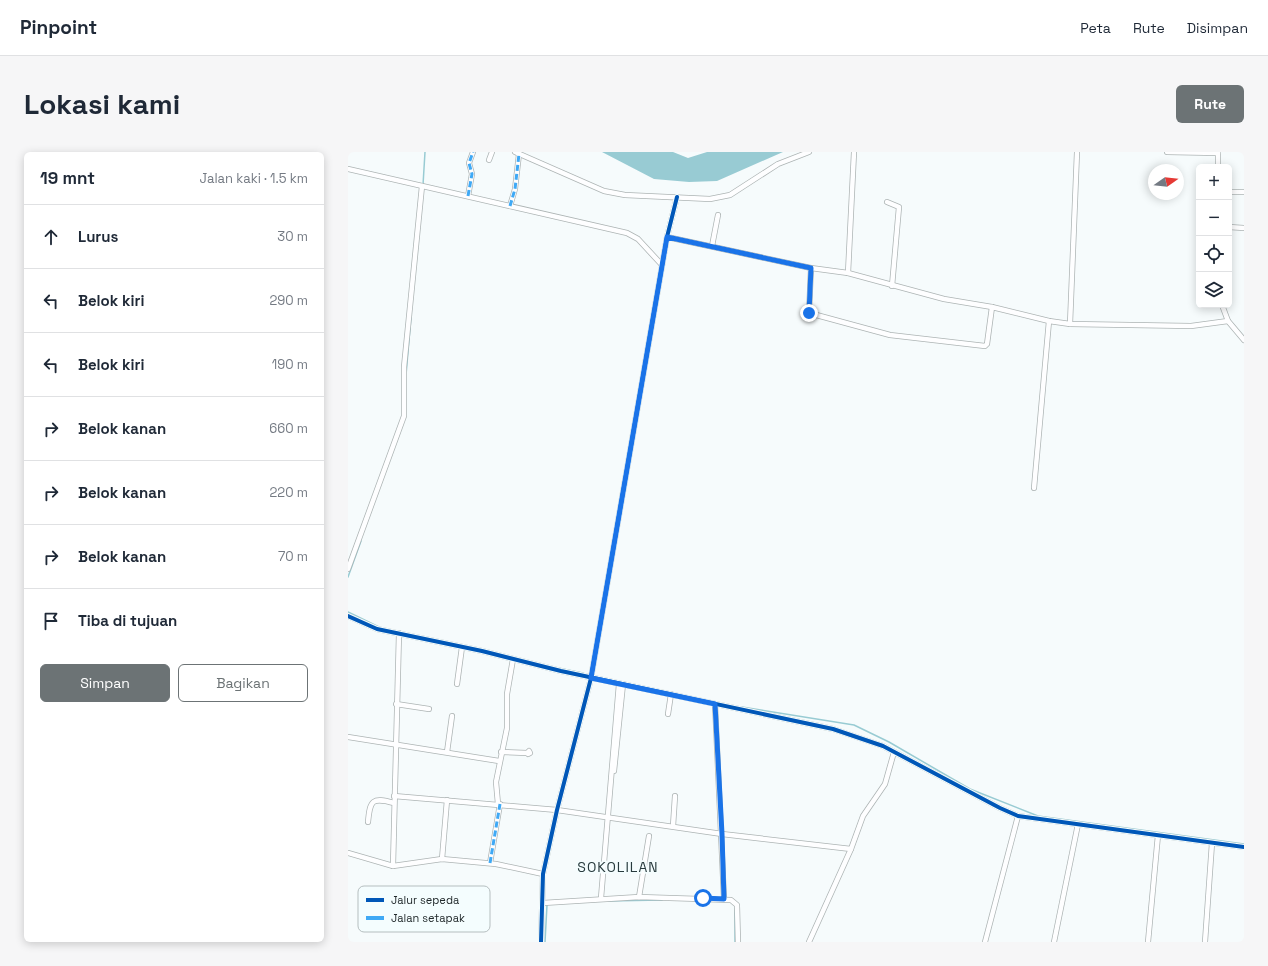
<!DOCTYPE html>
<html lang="id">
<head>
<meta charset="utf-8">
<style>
	body { margin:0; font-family:"Space Grotesk",sans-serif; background:#f6f6f7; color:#1f2937 }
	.controls { position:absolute; right:12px; top:12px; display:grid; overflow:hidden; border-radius:6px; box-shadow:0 2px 10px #0003 }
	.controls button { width:36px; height:36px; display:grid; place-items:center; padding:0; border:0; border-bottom:1px solid #e0e1e3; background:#fff; color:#1f2937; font:20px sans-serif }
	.compass { position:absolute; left:800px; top:12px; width:36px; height:36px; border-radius:50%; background:#fff; box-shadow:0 2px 10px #0003; rotate:76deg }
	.stop { position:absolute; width:12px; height:12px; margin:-9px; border:3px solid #1a73e8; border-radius:50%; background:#fff }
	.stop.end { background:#1a73e8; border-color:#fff; box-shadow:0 1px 4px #0008 }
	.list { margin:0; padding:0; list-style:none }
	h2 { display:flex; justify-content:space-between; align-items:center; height:52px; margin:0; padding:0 16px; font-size:17px }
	h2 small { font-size:13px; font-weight:400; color:#747a83 }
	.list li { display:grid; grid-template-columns:26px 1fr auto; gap:12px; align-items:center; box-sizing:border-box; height:64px; padding:0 16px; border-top:1px solid #e0e1e3 }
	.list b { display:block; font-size:15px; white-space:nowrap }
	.list em { font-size:13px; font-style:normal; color:#747a83 }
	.actions { display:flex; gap:8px; padding:12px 16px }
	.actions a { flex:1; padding:9px 0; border:1px solid #6c7375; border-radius:6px; text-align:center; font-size:14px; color:#6c7375 }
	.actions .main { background:#6c7375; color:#fff }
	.icon { flex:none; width:22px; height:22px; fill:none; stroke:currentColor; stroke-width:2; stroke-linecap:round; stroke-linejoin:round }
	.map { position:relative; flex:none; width:896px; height:790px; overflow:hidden; border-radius:6px }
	header { display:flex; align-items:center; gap:24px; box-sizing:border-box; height:56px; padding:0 20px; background:#fff; border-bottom:1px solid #e0e1e3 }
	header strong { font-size:19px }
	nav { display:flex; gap:22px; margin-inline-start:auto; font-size:14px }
	.intro { display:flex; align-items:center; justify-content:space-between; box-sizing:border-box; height:96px; padding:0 24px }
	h1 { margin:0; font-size:28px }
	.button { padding:10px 18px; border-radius:6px; background:#6c7375; color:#fff; font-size:14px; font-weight:700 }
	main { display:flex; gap:24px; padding:0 24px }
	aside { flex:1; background:#fff; border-radius:6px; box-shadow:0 2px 10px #0003 }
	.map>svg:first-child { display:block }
	.water { fill:#98cbd3 }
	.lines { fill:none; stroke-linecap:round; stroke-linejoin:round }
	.stream { stroke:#98cbd3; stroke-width:1.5 }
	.minor-casing { stroke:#adb4b4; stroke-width:6 }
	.minor { stroke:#fefeff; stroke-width:4.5 }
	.quiet { stroke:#3fa9f5; stroke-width:3; stroke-dasharray:6 3; stroke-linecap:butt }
	.cycleway-casing { stroke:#f4fdfe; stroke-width:6 }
	.cycleway { stroke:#0057b8; stroke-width:4 }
	.route { stroke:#1a73e8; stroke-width:5 }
	.labels { text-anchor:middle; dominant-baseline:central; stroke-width:3.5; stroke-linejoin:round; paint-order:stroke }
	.quarter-label { font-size:14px; letter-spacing:1px; fill:#283a3d; stroke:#f4fdfe }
	.key { fill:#f4fdfe; stroke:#b5bebf; stroke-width:1 }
	.key-label { font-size:11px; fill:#222a2c }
</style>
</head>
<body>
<header>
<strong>Pinpoint</strong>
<nav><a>Peta</a><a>Rute</a><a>Disimpan</a></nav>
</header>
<div class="intro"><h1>Lokasi kami</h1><a class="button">Rute</a></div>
<main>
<aside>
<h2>19 mnt<small>Jalan kaki · 1.5 km</small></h2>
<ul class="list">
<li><svg class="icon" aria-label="ahead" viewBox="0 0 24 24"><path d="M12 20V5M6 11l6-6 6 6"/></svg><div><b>Lurus</b></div><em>30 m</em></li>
<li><svg class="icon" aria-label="left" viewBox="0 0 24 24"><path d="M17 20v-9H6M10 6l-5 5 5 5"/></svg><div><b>Belok kiri</b></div><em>290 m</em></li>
<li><svg class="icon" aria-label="left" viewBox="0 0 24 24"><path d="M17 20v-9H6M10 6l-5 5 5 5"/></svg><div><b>Belok kiri</b></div><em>190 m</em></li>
<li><svg class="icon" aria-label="right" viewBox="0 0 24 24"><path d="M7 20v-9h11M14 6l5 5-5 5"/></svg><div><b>Belok kanan</b></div><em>660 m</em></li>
<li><svg class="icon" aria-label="right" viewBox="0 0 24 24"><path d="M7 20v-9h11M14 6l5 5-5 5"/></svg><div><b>Belok kanan</b></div><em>220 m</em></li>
<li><svg class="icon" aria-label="right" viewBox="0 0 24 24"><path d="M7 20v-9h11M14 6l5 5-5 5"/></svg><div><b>Belok kanan</b></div><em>70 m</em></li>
<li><svg class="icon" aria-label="arrive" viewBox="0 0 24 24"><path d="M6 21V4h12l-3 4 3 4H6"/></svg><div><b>Tiba di tujuan</b></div></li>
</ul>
<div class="actions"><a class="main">Simpan</a><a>Bagikan</a></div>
</aside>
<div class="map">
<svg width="896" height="790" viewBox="0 0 896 790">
	<rect width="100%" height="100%" fill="#f6fbfc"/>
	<path class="water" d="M 254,0 L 325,0 L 340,6 L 359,0 L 435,0 L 369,29 L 341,30 L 306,27 Z"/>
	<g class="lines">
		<g class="stream">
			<path d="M 75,33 L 77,0"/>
			<path d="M 58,223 L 63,165"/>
			<path d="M 0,425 L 13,389"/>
			<path d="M 0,460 L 31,475"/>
			<path d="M 210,516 L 235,521"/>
			<path d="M 394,555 L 506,573 L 541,590 L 622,637 L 690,664 L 896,692"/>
			<path d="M 259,749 L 314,748"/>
			<path d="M 197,790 L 199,753"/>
			<path d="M 387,790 L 387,756"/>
		</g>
		<g class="minor-casing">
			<g id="minor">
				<path d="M 167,0 L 256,39 L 277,43 L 362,47 L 382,43 L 430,12 L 461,0"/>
				<path d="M 819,0 L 870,1"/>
				<path d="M 870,0 L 870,15"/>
				<path d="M 141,8 L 144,0"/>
				<path d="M 0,17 L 279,81 L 290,87 L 314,113"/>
				<path d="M 881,40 L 896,40"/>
				<path d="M 120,44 L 124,22 L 121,11 L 125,0"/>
				<path d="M 539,50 L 551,55 L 544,134"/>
				<path d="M 162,54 L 167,37 L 171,2"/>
				<path d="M 881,75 L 896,76"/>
				<path d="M 319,85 L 463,116 L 500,121 L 596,147 L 644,155 L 701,169 L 722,172 L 843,174 L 880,169"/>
				<path d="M 364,94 L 370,63"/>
				<path d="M 463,116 L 461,161 L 542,183 L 637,194 L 639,192 L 644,155"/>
				<path d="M 500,121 L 506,0"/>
				<path d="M 874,153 L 880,169 L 896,188"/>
				<path d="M 722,172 L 729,0"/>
				<path d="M 686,336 L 701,169"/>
				<path d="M 0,417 L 56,264 L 56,215 L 74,34"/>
				<path d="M 0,464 L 29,477 L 134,499 L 213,519 L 485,577 L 535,594 L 652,656 L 670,664 L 896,695"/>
				<path d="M 109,532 L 114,495"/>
				<path d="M 48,552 L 81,557"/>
				<path d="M 367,552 L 376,747"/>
				<path d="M 320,562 L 323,542"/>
				<path d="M 0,585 L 151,609"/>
				<path d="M 99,600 L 104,564"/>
				<path d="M 153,600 L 179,601 L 181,599 L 182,601 L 180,602"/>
				<path d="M 266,619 L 275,532"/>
				<path d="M 46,644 L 209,658 L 374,682 L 503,697"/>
				<path d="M 150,652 L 148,630 L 159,576 L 159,542 L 165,507"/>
				<path d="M 20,670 C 22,648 24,645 46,651"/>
				<path d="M 325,674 L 327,644"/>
				<path d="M 0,701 L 45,714 L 94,707 L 148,712 L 195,722"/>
				<path d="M 94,707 L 99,648"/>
				<path d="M 142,711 L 152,652"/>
				<path d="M 45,714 L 51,481"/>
				<path d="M 291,745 L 301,684"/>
				<path d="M 253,746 L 271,532"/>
				<path d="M 195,751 L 291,745 L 383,748 L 389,753 L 390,790"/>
				<path d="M 193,790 L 195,722 L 209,658 L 243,526 L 319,85 L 329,45"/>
				<path d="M 461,790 L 503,697 L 515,664 L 537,632 L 546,600"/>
				<path d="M 637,790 L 670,664"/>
				<path d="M 706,790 L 730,672"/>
				<path d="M 800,790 L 810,683"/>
				<path d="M 857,790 L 864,691"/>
			</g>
		</g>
		<use href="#minor" class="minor"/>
		<g class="quiet">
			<path d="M 120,44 L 124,22 L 121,11 L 125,0"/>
			<path d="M 162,54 L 167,37 L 171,2"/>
			<path d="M 142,711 L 152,652"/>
		</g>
		<g class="cycleway-casing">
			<g id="cycleway">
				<path d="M 0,464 L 29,477 L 134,499 L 213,519 L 485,577 L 535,594 L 652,656 L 670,664 L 896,695"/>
				<path d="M 193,790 L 195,722 L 209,658 L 243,526 L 319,85 L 329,45"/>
			</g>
		</g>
		<use href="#cycleway" class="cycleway"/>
	</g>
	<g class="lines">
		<path class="route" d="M 355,746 L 376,747 L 374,682 L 367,552 L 243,526 L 319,85 L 463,116 L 461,161"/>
	</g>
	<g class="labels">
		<g class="quarter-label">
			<text x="270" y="715">SOKOLILAN</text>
		</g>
	</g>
	<rect x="10" y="734" width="132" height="46" rx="6" class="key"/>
	<rect x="18" y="746" width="18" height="4" fill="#0057b8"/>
	<rect x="18" y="764" width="18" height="4" fill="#3fa9f5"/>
	<g class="key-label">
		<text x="43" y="752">Jalur sepeda</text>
		<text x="43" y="770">Jalan setapak</text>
	</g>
</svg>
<div class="controls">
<button>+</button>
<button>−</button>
<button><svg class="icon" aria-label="locate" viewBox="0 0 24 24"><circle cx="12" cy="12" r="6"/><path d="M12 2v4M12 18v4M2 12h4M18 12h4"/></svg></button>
<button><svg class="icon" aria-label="layers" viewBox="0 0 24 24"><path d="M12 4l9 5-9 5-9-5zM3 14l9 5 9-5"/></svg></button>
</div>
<svg class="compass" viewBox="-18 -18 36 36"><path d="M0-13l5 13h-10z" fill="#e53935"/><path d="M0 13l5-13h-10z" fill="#747a83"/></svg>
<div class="stop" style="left:355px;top:746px"></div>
<div class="stop end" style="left:461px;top:161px"></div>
</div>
</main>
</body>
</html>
